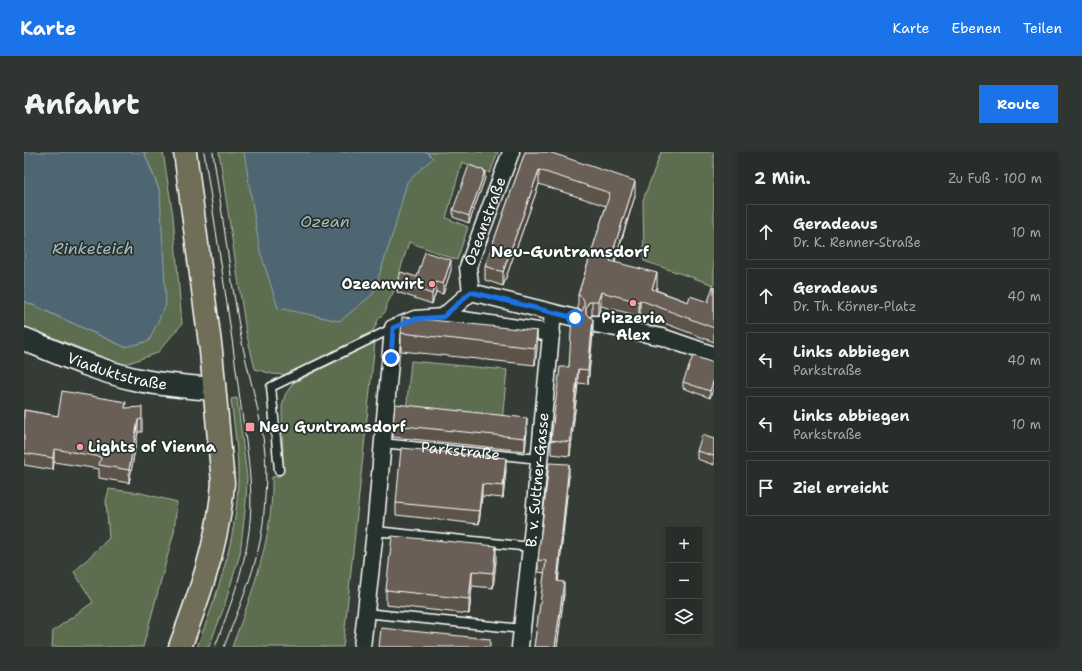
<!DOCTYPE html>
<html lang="de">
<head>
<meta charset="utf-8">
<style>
	body { margin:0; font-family:"Shantell Sans",sans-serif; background:#2f3530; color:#f1f3f6 }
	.controls { position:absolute; right:12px; bottom:12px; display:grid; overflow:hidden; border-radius:0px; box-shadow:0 2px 6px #0003 }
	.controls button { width:36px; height:36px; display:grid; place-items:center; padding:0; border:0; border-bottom:1px solid #434945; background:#272d28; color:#f1f3f6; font:20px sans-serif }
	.stop { position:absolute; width:12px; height:12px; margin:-9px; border:3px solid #1a73e8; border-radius:50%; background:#fff }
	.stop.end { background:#1a73e8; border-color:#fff; box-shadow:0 1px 4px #0008 }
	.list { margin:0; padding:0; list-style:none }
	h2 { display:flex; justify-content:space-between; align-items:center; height:52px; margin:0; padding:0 16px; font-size:17px }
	h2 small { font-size:13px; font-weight:400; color:#a4a8a8 }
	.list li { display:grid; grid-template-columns:26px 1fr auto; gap:12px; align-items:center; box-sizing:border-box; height:56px; margin:0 8px 8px; padding:0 8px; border:1px solid #434945; border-radius:0px }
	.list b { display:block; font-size:15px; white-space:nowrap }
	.list p { margin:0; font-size:13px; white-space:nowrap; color:#a4a8a8 }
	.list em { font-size:13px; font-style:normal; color:#a4a8a8 }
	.icon { flex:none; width:22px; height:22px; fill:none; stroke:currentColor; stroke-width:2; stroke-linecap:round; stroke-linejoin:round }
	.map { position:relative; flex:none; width:690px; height:495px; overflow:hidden; border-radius:0px }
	header { display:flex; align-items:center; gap:24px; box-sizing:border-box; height:56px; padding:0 20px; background:#1a73e8; color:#fff }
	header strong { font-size:19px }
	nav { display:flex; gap:22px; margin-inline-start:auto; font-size:14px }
	.intro { display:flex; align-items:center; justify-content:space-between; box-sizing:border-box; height:96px; padding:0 24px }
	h1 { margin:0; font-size:28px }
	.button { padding:10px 18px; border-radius:0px; background:#1a73e8; color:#fff; font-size:14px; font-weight:700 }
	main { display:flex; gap:24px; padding:0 24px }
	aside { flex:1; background:#272d28; border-radius:0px; box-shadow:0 2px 6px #0003 }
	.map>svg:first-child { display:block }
	.green { fill:#5d6d4f; stroke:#aeb6a7 }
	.water { fill:#4d6672; stroke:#94a3aa }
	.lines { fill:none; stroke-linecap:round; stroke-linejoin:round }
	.lane-casing { stroke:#fff; stroke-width:11 }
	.street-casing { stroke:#fff; stroke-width:19 }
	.secondary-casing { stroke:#fff; stroke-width:25 }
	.primary-casing { stroke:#fff; stroke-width:25 }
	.lane { stroke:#26332d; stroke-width:8 }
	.street { stroke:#26332d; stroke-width:16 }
	.secondary { stroke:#26332d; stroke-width:22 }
	.primary { stroke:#706e59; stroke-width:22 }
	.tram { stroke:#fff; stroke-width:1 }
	.wall { fill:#5c524a; stroke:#fff }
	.shaded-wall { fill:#4b423c; stroke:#fff }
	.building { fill:#6b5f56; stroke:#fff }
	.route { stroke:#1a73e8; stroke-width:5 }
	.poi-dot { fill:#ff9aa2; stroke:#26332d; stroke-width:1.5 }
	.labels { text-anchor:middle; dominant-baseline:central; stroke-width:3.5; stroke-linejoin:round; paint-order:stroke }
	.street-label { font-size:15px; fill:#fff; stroke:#26332d }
	.poi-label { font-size:15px; font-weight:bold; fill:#fff; stroke:#26332d; text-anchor:start }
	.water-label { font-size:16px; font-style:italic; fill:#afbac0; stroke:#26332d }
	.neighbourhood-label { font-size:16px; font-weight:bold; fill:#fff; stroke:#26332d }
</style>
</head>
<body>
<header>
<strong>Karte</strong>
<nav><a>Karte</a><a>Ebenen</a><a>Teilen</a></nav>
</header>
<div class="intro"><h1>Anfahrt</h1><a class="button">Route</a></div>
<main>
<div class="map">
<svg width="690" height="495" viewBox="0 0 690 495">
	<rect width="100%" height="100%" fill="#343c35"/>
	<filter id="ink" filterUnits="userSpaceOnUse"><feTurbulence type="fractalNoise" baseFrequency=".025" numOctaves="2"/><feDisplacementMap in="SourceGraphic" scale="8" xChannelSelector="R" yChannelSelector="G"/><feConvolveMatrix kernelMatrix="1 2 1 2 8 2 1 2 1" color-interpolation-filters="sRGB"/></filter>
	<g filter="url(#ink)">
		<g class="green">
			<path d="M 120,0 L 139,0 L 149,64 L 158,172 L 133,201 L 99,213 L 0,174 L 0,149 L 101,195 L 136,40 Z"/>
			<path d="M 195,0 L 474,0 L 466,21 L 438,10 L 422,66 L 444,75 L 433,108 L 385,90 L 369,141 L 363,152 L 362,159 L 355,166 L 349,179 L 263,223 L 248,222 L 231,217 L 222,180 Z"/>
			<path d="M 637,0 L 690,0 L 690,133 L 620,109 L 619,48 Z"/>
			<path d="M 351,190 L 319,495 L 208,495 C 228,441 250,384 248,325 L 256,324 L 259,315 L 258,255 L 261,243 L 269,231 Z"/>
			<path d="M 387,209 L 483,218 L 478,270 L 382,260 Z"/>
			<path d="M 213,246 L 223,325 L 222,350 L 216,402 L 199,458 L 185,495 L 173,495 C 193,443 212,389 214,332 C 215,303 210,275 207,247 Z"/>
			<path d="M 85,337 L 117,341 L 153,350 L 150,380 L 119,495 L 28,495 L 29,479 L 69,450 L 50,420 L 85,386 L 82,349 Z"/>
		</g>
		<g class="water">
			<path d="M 0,0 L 120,0 L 136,40 L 142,152 L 125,189 L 101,195 L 0,149 Z"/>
			<path d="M 220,0 L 403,0 L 409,6 L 383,30 L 370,78 L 349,142 L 316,169 L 254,156 L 236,99 Z"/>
		</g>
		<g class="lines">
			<g class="lane-casing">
				<g id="lane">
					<path id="s1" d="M 358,291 L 515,307"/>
					<path d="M 255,318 L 247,235 L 369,176"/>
					<path d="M 351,379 L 507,395"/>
					<path d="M 341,461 L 498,477"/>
				</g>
			</g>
			<g class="street-casing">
				<g id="street">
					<path id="s2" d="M 447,140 L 444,115 L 487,0"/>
					<path d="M 447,140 L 551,166"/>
					<path d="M 419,165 L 528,181"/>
					<path d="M 571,172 L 638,185 L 690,203"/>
					<path d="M 338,495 L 351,379 L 369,176 L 391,167 L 419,165 L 447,140"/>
					<path id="s3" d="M 496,495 L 507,395 L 529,161"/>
				</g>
			</g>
			<g class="secondary-casing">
				<g id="secondary">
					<path id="s4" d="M 0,187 C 36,202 72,218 110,227 C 136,233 164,235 190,237"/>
				</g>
			</g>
			<g class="primary-casing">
				<path id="primary" d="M 156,495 C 176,442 195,388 199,331 L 187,199 L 161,0"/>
			</g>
			<use href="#lane" class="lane"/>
			<use href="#street" class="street"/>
			<use href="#secondary" class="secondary"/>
			<use href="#primary" class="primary"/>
			<g class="tram">
				<path d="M 180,0 C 192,80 205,160 215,240 C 221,286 231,333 225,379 C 220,419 205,457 191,495"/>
				<path d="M 189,0 C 198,60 206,120 216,180 C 223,220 237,260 241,301 C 243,324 241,348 239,371 C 234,414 215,455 200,495"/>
			</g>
		</g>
		<g class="wall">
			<path d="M 501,0 L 611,44 L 591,110 L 633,135 L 632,138 L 664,150 L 684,150 L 690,134 L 690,190 L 616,162 L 615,164 L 577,154 L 574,163 L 568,163 L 565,165 L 569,181 L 564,232 L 554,231 L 546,304 L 527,302 L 527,288 L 545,215 L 553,161 L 557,159 L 554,157 L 554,143 L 582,54 L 515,32 L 479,134 L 461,128 L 461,114 Z"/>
			<path d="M 461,26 L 445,71 L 429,65 L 429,58 Z"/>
			<path d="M 427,118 L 419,142 L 412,140 L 408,152 L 373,140 L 373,130 L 393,125 Z"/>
			<path d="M 513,179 L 513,196 L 511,213 L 377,199 L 377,181 Z"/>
			<path d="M 690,211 L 686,246 L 659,236 L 659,230 Z"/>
			<path d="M 102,256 L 118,267 L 118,280 L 114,280 L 105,331 L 75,326 L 75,317 L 30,310 L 29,318 L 0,313 L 0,258 L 34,264 Z"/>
			<path d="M 369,273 L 503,279 L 501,299 L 369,285 Z"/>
			<path d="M 690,287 L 690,313 L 673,307 L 673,299 Z"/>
			<path d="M 482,318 L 479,346 L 458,344 L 455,372 L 372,363 L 372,351 Z"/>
			<path d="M 545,324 L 534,429 L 540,442 L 533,495 L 510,495 L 521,421 L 514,420 L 514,408 Z"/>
			<path d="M 472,409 L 469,436 L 448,434 L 445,462 L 362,453 L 362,438 Z"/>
		</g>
		<g class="shaded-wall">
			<path d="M 515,18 L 515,32 L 479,134 L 479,120 Z"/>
			<path d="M 461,19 L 461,26 L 445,71 L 445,64 Z"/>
			<path d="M 611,29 L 611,44 L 586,123 L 586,109 Z"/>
			<path d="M 427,108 L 427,118 L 419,142 L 419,132 Z"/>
			<path d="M 633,121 L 633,135 L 628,151 L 628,137 Z"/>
			<path d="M 412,130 L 412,140 L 408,152 L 408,142 Z"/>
			<path d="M 577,140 L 577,154 L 574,163 L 574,149 Z"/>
			<path d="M 616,148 L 616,162 L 615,164 L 615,150 Z"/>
			<path d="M 568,149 L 568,163 L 564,166 L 562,170 L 562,156 L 564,151 Z"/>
			<path d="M 569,167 L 569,181 L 564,232 L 564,218 Z"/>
			<path d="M 513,179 L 513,196 L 511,213 L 511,196 Z"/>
			<path d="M 554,217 L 554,231 L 546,304 L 546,290 Z"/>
			<path d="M 690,227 L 690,234 L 686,246 L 686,239 Z"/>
			<path d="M 503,266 L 503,279 L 501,299 L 501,286 Z"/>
			<path d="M 114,268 L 114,280 L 105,331 L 105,318 Z"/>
			<path d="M 30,297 L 30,310 L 29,318 L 29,306 Z"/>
			<path d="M 482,306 L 482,318 L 479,346 L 479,334 Z"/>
			<path d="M 545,312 L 545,324 L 533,441 L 533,429 Z"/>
			<path d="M 458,332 L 458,344 L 455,372 L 455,359 Z"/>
			<path d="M 472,394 L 472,409 L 469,436 L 469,421 Z"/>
			<path d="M 448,419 L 448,434 L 445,462 L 445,447 Z"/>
			<path d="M 540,430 L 540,442 L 533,495 L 531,495 Z"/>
		</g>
		<g class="building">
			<path d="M 501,0 L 525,0 L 611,29 L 586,109 L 633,121 L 628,137 L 664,150 L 666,144 L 684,150 L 689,134 L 690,134 L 690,176 L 616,148 L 615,150 L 577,140 L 574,149 L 568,149 L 564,151 L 562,156 L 562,161 L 565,165 L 569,167 L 564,218 L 554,217 L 546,290 L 527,288 L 536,215 L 545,215 L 548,163 L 548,161 L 553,161 L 558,159 L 560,155 L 560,149 L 558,145 L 554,143 L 586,41 L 515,18 L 479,120 L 461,114 Z"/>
			<path d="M 445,13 L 461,19 L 445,64 L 429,58 Z"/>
			<path d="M 401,100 L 427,108 L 419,132 L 412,130 L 408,142 L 373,130 L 377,120 L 393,125 Z"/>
			<path d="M 378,165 L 513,179 L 511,196 L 377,181 Z"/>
			<path d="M 669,204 L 690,211 L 690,227 L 686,239 L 659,230 Z"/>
			<path d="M 38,239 L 102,250 L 101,256 L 118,255 L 118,267 L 114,268 L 105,318 L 75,313 L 77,305 L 30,297 L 29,306 L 0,301 L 0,258 L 34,264 Z"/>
			<path d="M 371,252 L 503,266 L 501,286 L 369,273 Z"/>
			<path d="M 678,283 L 690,287 L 690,304 L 673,299 Z"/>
			<path d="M 377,296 L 482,306 L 479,334 L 458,332 L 455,359 L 372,351 Z"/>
			<path d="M 525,311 L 545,312 L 533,429 L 540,430 L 531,495 L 510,495 L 522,409 L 514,408 Z"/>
			<path d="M 368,384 L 472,394 L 469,421 L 448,419 L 445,447 L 362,438 Z"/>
			<path d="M 357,476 L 466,487 L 466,495 L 355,495 Z"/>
		</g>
	</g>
	<g class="lines" filter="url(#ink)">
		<path class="route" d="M 367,206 L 369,176 L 390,167 L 419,165 L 447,140 L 551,166"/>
	</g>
	<g class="poi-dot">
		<circle cx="408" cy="132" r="4"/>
		<circle cx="609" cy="151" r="4"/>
		<rect x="221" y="270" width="10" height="10" rx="2"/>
		<circle cx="56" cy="295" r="4"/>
	</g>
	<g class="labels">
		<g class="street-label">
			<text stroke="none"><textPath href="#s2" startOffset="74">Ozeanstraße</textPath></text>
			<text stroke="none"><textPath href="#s4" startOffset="99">Viaduktstraße</textPath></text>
			<text stroke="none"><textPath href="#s1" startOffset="79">Parkstraße</textPath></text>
			<text stroke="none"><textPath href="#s3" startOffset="168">B. v. Suttner-Gasse</textPath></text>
		</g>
		<g class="poi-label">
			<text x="400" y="132" text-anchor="end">Ozeanwirt</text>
			<text x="609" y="166" text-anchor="middle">Pizzeria<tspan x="609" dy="17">Alex</tspan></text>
			<text x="235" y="275">Neu Guntramsdorf</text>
			<text x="64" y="295">Lights of Vienna</text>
		</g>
		<g class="water-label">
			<text x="301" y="69">Ozean</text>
			<text x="69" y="96">Rinketeich</text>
		</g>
		<g class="neighbourhood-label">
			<text x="546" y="99">Neu-Guntramsdorf</text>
		</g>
	</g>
</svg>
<div class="controls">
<button>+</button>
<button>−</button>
<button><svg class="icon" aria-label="layers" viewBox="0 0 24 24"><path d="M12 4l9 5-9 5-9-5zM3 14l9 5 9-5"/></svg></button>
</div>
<div class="stop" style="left:551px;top:166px"></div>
<div class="stop end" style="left:367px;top:206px"></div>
</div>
<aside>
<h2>2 Min.<small>Zu Fuß · 100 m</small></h2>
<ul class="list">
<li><svg class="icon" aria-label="ahead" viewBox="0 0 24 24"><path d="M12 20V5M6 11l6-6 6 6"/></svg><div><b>Geradeaus</b><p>Dr. K. Renner-Straße</p></div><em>10 m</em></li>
<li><svg class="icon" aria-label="ahead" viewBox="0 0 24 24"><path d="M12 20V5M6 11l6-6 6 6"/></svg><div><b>Geradeaus</b><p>Dr. Th. Körner-Platz</p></div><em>40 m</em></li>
<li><svg class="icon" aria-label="left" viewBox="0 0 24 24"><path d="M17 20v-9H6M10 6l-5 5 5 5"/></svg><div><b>Links abbiegen</b><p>Parkstraße</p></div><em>40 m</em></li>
<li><svg class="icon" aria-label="left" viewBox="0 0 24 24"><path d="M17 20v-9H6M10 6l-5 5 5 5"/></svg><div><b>Links abbiegen</b><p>Parkstraße</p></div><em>10 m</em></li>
<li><svg class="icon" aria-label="arrive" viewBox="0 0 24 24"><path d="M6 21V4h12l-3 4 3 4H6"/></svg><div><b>Ziel erreicht</b></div></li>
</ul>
</aside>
</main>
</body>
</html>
